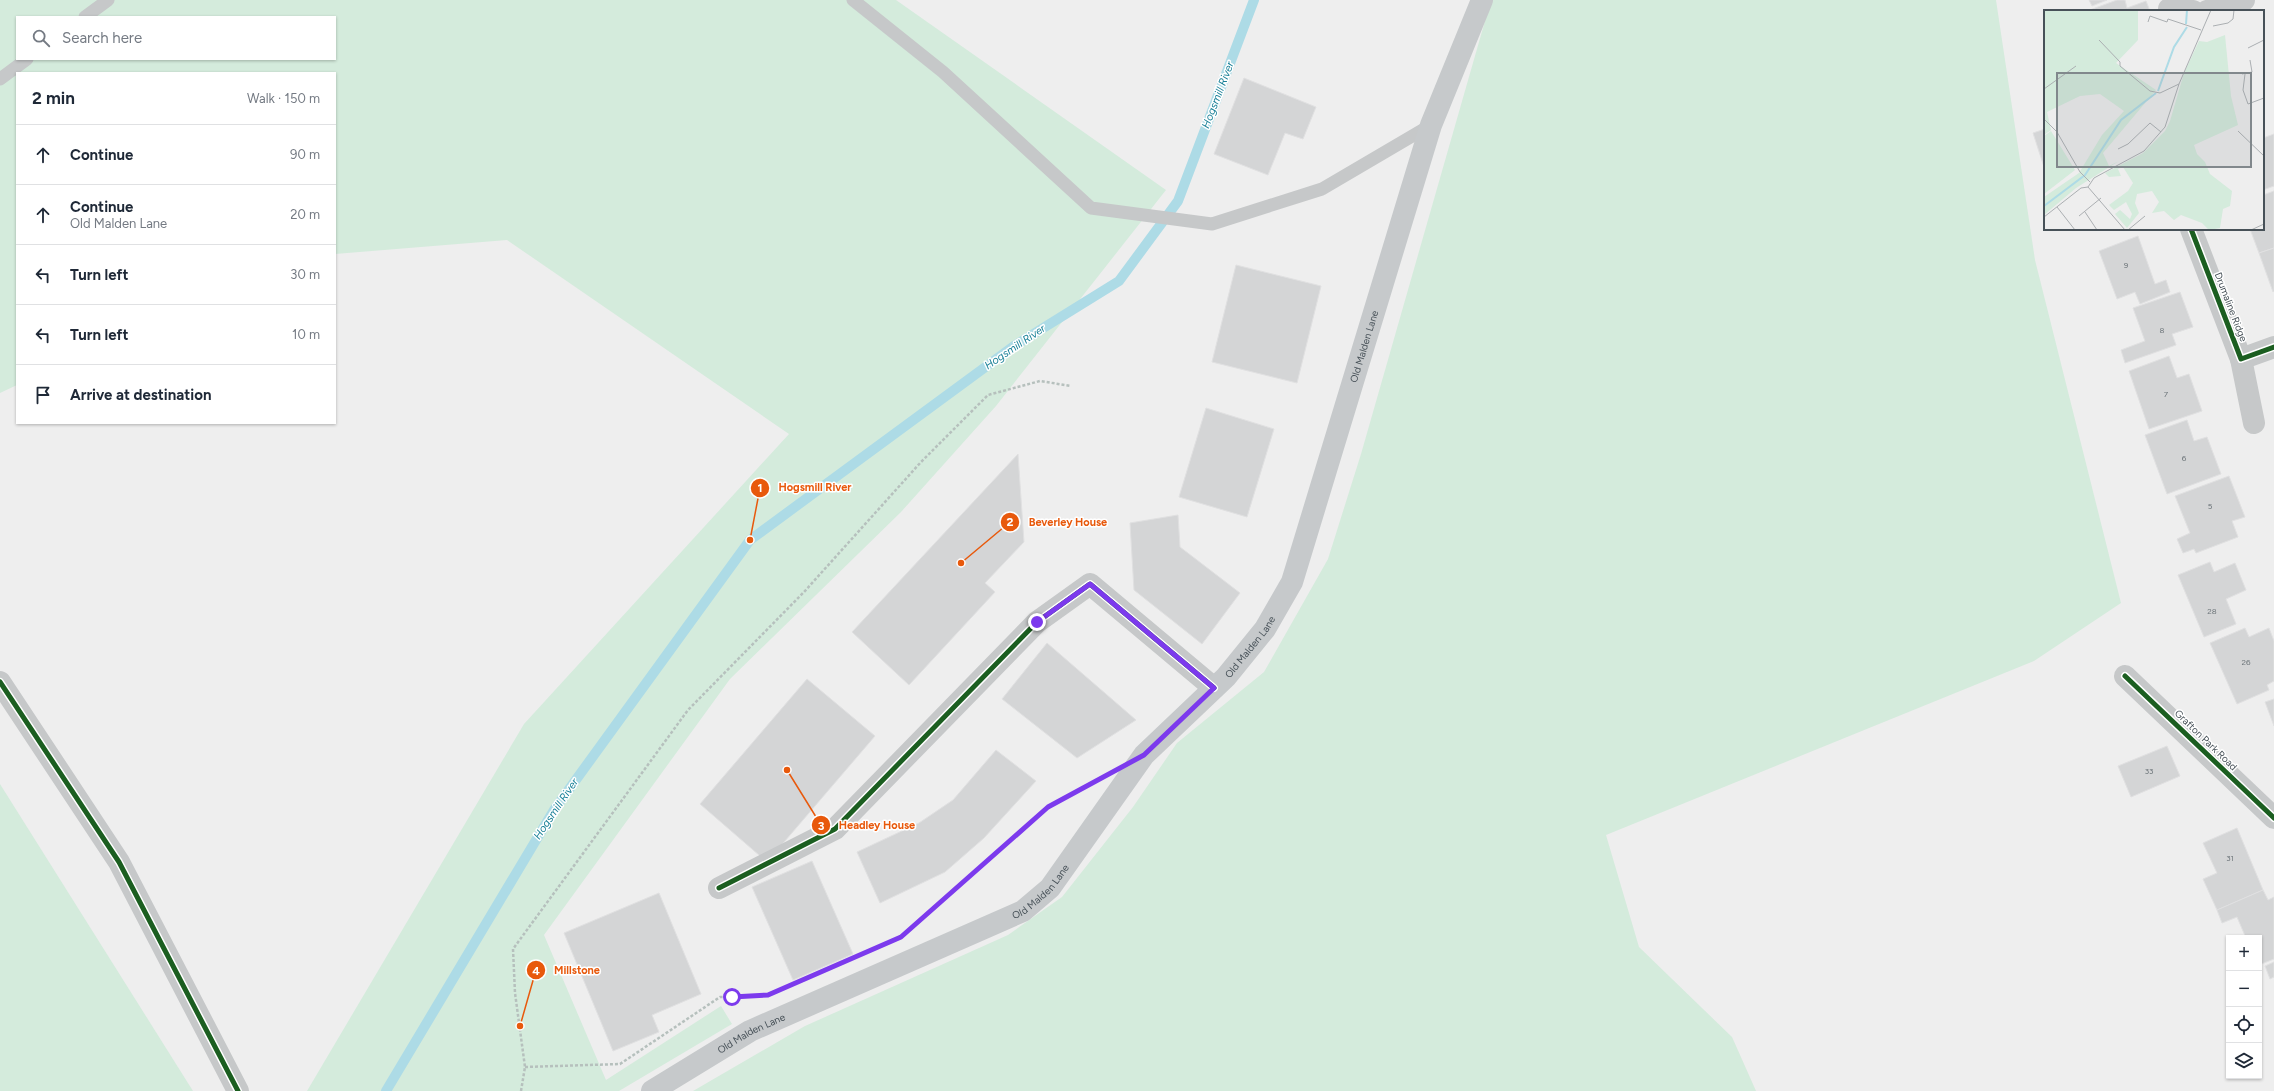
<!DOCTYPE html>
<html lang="en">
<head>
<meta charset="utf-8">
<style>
	body { margin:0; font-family:Figtree,sans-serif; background:#f6f6f7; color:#1f2937 }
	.controls { position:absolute; right:12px; bottom:12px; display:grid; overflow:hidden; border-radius:0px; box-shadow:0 1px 3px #0004 }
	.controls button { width:36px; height:36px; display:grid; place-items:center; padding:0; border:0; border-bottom:1px solid #e0e1e3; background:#fff; color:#1f2937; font:20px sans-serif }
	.stop { position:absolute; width:12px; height:12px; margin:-9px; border:3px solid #7c3aed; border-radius:50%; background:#fff }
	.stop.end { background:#7c3aed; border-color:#fff; box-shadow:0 1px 4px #0008 }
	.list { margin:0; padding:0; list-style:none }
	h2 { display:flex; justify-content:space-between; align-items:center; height:52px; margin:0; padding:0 16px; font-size:17px }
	h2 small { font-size:13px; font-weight:400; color:#747a83 }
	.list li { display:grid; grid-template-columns:26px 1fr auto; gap:12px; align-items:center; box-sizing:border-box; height:60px; padding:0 16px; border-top:1px solid #e0e1e3 }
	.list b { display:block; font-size:15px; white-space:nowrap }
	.list p { margin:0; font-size:13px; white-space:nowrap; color:#747a83 }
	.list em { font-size:13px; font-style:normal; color:#747a83 }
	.icon { flex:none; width:22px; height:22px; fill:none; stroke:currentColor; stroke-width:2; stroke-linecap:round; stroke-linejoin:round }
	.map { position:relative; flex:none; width:2274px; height:1091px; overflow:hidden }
	.search { position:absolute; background:#fff; box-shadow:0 1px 3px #0004; left:16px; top:16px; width:320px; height:44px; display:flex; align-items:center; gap:10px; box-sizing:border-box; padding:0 14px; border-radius:0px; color:#747a83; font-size:15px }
	.panel { position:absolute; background:#fff; box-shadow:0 1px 3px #0004; left:16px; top:72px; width:320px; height:352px; border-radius:0px }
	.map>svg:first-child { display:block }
	.green { fill:#d4ebdc; fill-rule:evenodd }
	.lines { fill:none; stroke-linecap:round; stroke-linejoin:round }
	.stream { stroke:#addbe6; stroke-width:10 }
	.building { fill:#d4d5d6; stroke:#e0e0e1 }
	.path { stroke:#b6c0bd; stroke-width:2.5; stroke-dasharray:3 2; stroke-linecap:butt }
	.lane { stroke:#c6c8c9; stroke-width:13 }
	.street { stroke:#c6c8c9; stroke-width:22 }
	.secondary { stroke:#c6c9cb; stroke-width:22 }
	.cycleway-casing { stroke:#fff; stroke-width:8 }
	.cycleway { stroke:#1b5e20; stroke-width:5 }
	.route { stroke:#7c3aed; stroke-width:5 }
	.labels { text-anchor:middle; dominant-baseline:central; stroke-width:3; stroke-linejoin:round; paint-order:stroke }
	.number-label { font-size:8px; fill:#6c7479 }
	.street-label { font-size:10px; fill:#475158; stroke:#fff }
	.water-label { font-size:11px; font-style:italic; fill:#1a8198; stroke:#fff }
	.inset-river { fill:none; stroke:#addbe6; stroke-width:2 }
	.inset-road { fill:none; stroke:#abafb2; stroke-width:1 }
	.view { fill:#81888c; fill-opacity:0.15; stroke:#81888c; stroke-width:2 }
	.inset-edge { fill:none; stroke:#475158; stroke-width:2 }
	.leader { fill:none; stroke:#e8590c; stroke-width:1.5 }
	.callout-dot { fill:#e8590c; stroke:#fff; stroke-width:1.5 }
	.mark-label { font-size:12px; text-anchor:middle; font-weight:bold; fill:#fff }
	.callout-label { font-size:11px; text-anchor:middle; font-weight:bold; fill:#e8590c; stroke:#fff; stroke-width:3; stroke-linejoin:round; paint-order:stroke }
</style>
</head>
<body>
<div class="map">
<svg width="2274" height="1091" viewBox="0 0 2274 1091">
	<rect width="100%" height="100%" fill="#eee"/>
	<g class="green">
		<path d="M 0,0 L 896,0 L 1166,190 L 996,406 L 901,512 L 730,679 L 544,935 L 606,1080 L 721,1006 L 732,1024 L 619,1091 L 307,1091 L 524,724 L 789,434 L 507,240 L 335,254 L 335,73 L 17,73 L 17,385 L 0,393 ZM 17,17 L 335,17 L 335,59 L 17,59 Z"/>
		<path d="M 1491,0 L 1996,0 L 2035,260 L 2121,603 L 2034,661 L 1606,835 L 1639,947 L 1732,1037 L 1756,1091 L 693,1091 L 805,1026 L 1008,935 L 1062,897 L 1133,807 L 1177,743 L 1264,672 L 1328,559 L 1361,454 Z"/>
		<path d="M 0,784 L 193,1091 L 0,1091 Z"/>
	</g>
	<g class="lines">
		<path class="stream" d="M 386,1091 L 554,810 L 750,540 L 1014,346 L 1119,281 L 1178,201 L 1254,0"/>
	</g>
	<g class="building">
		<path d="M 2089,0 L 2107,0 L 2092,6 Z"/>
		<path d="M 2117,0 L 2125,0 L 2127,8 L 2146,1 L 2150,11 L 2087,11 Z"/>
		<path d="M 1244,78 L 1316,107 L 1303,139 L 1285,133 L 1268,175 L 1214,154 Z"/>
		<path d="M 2045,129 L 2045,170 L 2033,133 Z"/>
		<path d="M 2274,134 L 2274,186 L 2263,190 L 2263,138 Z"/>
		<path d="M 2274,191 L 2274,248 L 2259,253 L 2250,229 L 2263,229 L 2263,195 Z"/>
		<path d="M 2138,236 L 2155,284 L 2166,280 L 2170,292 L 2140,304 L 2135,292 L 2117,299 L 2099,251 Z"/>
		<path d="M 2274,248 L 2274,291 L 2273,292 L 2259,253 Z"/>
		<path d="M 1236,265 L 1321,286 L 1297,383 L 1212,362 Z"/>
		<path d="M 2180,292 L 2193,327 L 2172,334 L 2176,345 L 2125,363 L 2121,350 L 2145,341 L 2133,308 Z"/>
		<path d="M 2169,356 L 2177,378 L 2189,374 L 2202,411 L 2149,429 L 2129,371 Z"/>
		<path d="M 1206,408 L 1274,429 L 1247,517 L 1179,497 Z"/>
		<path d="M 2187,420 L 2194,441 L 2207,437 L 2221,474 L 2167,494 L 2145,435 Z"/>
		<path d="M 1018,454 L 1024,542 L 985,583 L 995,592 L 909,685 L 852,632 Z"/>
		<path d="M 2229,476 L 2245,517 L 2232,521 L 2238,537 L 2196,553 L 2194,549 L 2183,553 L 2177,539 L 2190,533 L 2175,496 Z"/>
		<path d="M 1178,515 L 1180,547 L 1240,593 L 1202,644 L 1134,590 L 1130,523 Z"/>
		<path d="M 2210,562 L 2214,572 L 2235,563 L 2246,590 L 2226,599 L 2236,624 L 2204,637 L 2178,575 Z"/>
		<path d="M 2245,628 L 2249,637 L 2269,628 L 2274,641 L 2274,681 L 2267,685 L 2269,690 L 2237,704 L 2210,643 Z"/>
		<path d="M 1047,643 L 1136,720 L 1077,758 L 1002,699 Z"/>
		<path d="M 807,679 L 875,736 L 767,862 L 700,804 Z"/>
		<path d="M 2274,699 L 2274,726 L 2265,702 Z"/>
		<path d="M 2167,746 L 2180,776 L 2131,797 L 2118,766 Z"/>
		<path d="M 996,750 L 1036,781 L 984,838 L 945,872 L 880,903 L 857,852 L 919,823 L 953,800 Z"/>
		<path d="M 2237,828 L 2263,890 L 2217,910 L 2203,879 L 2217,873 L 2203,843 Z"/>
		<path d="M 812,861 L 853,954 L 793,980 L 752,887 Z"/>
		<path d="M 2263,890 L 2268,900 L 2274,897 L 2274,959 L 2259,965 L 2259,938 L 2246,938 L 2237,917 L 2222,923 L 2217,910 Z"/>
		<path d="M 659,893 L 701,994 L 652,1015 L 659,1032 L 613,1051 L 564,933 Z"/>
		<path d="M 2274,962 L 2274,977 L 2270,979 L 2265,966 Z"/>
	</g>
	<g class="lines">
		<g class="path">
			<path d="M 916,924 L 1048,807 L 1084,787"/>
			<path d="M 525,1067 L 620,1064 L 720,997 L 754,996"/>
			<path d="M 521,1091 L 525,1067 L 515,993 L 513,949 L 688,710 L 804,592 L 921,462 L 988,395 L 1040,381 L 1071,386"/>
		</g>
		<g class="lane">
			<path d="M 853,0 L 943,72 L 1091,208 L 1212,224 L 1322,189 L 1431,125"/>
			<path d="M 85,17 L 108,0"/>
			<path d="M 0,79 L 27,59"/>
		</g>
		<g class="street">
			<path d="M 2169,9 L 2193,11"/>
			<path d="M 2207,11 L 2244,0"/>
			<path d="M 2191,229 L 2241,359 L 2274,347"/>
			<path d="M 2241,359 L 2254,423"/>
			<path d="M 2125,676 L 2274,818"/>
			<path d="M 0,682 L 119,862 L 238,1091"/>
			<path d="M 719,888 L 835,829 L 1037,622 L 1090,584 L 1214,688"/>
		</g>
		<path class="secondary" id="s1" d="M 652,1091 L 750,1031 L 1023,911 L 1050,888 L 1144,755 L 1226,677 L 1265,629 L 1292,582 L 1431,125 L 1482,0"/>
		<g class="cycleway-casing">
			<g id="cycleway">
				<path d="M 2191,229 L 2241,359 L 2274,347"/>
				<path d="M 2125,676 L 2274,818"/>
				<path d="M 0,682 L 119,862 L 238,1091"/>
				<path d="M 719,888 L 835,829 L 1037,622 L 1090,584 L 1214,688"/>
			</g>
		</g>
		<use href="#cycleway" class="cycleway"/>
	</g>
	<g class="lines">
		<path class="route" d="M 732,997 L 768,995 L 901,937 L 1048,807 L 1144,755 L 1214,688 L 1090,584 L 1037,622"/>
	</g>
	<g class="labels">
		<g class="number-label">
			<text x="2126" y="265">9</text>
			<text x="2162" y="330">8</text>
			<text x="2166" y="394">7</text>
			<text x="2184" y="458">6</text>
			<text x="2210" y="506">5</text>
			<text x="2212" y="611">28</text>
			<text x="2246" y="662">26</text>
			<text x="2149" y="771">33</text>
			<text x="2230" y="858">31</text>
		</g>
		<g class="street-label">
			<text transform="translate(2231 307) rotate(69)">Drumaline Ridge</text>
			<text stroke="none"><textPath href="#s1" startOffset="1087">Old Malden Lane</textPath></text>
			<text stroke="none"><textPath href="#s1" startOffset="763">Old Malden Lane</textPath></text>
			<text transform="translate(2206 740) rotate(44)">Grafton Park Road</text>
			<text stroke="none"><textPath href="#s1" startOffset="439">Old Malden Lane</textPath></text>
			<text stroke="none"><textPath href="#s1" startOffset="115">Old Malden Lane</textPath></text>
		</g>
		<g class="water-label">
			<text transform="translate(1218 95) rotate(-69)">Hogsmill River</text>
			<text transform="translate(1015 347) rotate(-34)">Hogsmill River</text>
			<text transform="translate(556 809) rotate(-56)">Hogsmill River</text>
		</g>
	</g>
	<g transform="translate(2044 10)">
		<rect width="220" height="220" fill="#eee"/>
		<path d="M 0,0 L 94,0 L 94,30 L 72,53 L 112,80 L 59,143 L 65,156 L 75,151 L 32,178 L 0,205 L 0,187 L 35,163 L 58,125 L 80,101 L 56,84 L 36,86 L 3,102 L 7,120 L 0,125 ZM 181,25 L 187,86 L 194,115 L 150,135 L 153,144 L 161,152 L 166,164 L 188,181 L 186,196 L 179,199 L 176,218 L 165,220 L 158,213 L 137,205 L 130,210 L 120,201 L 108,203 L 115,192 L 108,181 L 93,184 L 91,193 L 95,203 L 83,218 L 71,204 L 76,200 L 86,209 L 88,204 L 82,192 L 70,200 L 65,195 L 84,181 L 89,173 L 79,157 L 74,159 L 77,166 L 65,167 L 61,163 L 99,143 L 121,121 L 126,111 L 140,63 L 155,31 L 163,32 ZM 7,121 L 31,160 L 0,184 L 0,126 Z" fill="#d4ebdc"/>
		<path class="inset-river" d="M 142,14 L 143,0M 114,81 L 130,37 L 143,17M 0,196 L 41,165 L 77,110 L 112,83"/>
		<path class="inset-road" d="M 104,12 L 106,6 L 123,12 L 124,9 L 157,20M 169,16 L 184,13 L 189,9 L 190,0M 55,30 L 76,52 L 76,56 L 106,81 L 116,83 L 135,74M 204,38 L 220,30M 198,64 L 208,62 L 206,50M 201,64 L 199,80 L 204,94 L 220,88M 0,79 L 32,56M 0,109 L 13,122 L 36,162 L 46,172M 194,121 L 220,146M 74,139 L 84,134 L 106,113 L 117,122M 44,177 L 81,220M 13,197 L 31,220M 41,202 L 53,220M 35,206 L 57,188M 0,207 L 37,178 L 44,177 L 50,168 L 100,141 L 121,117 L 135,74 L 167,0M 84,220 L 101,206M 207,220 L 220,214"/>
		<path class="view" d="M 13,63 L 207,63 L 207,157 L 13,157 Z"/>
		<rect width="220" height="220" class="inset-edge"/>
	</g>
	<path class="leader" d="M750 540L760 488M961 563L1010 522M787 770L821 825M520 1026L536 970"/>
	<g class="callout-dot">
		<circle cx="750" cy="540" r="4"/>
		<circle cx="961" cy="563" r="4"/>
		<circle cx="787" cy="770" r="4"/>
		<circle cx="520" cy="1026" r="4"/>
		<circle cx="760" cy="488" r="10"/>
		<circle cx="1010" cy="522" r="10"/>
		<circle cx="821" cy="825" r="10"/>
		<circle cx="536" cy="970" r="10"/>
	</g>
	<g class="mark-label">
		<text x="760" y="492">1</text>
		<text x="1010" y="526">2</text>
		<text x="821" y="830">3</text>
		<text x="536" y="975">4</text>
	</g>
	<g class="callout-label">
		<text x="815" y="491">Hogsmill River</text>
		<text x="1068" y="526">Beverley House</text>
		<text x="877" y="829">Headley House</text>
		<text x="577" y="974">Millstone</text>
	</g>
</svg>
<div class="controls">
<button>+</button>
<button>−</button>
<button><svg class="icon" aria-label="locate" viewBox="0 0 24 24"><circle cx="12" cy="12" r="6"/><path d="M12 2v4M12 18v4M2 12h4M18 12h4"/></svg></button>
<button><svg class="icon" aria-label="layers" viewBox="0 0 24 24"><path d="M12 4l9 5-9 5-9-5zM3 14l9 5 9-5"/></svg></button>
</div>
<div class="stop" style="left:732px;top:997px"></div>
<div class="stop end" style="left:1037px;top:622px"></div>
<div class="search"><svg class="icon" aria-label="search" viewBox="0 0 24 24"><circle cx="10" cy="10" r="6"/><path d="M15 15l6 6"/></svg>Search here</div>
<section class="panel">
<h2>2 min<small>Walk · 150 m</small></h2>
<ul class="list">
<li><svg class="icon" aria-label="ahead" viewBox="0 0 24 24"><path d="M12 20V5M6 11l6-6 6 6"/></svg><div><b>Continue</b></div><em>90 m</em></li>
<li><svg class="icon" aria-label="ahead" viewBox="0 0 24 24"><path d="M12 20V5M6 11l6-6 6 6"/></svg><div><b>Continue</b><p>Old Malden Lane</p></div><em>20 m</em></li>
<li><svg class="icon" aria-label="left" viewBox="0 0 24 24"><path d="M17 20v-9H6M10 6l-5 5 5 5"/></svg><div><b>Turn left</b></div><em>30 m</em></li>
<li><svg class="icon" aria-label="left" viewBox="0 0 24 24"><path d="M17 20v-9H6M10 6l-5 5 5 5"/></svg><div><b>Turn left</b></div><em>10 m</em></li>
<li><svg class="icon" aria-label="arrive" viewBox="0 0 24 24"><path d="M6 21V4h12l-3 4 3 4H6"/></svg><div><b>Arrive at destination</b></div></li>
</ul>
</section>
</div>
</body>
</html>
